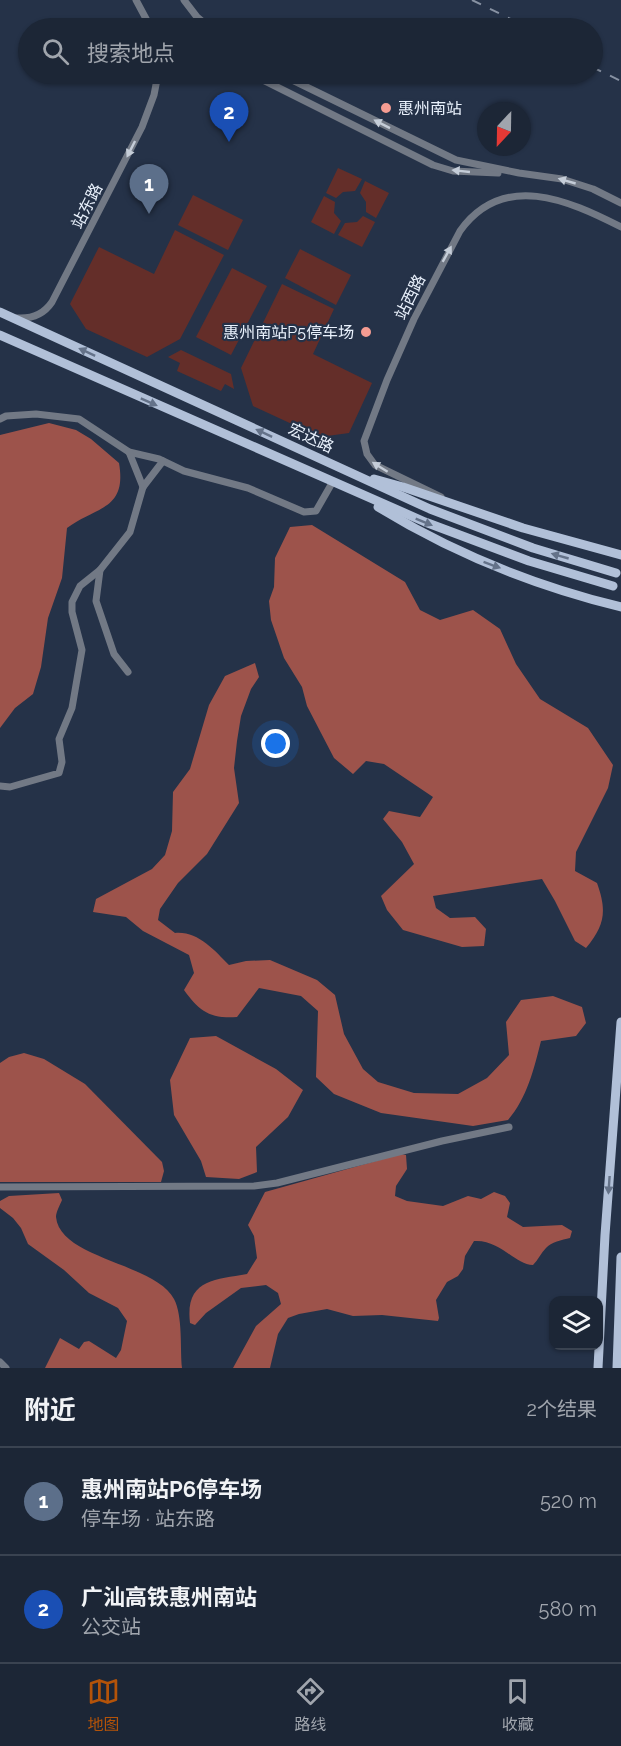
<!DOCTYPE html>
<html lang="zh">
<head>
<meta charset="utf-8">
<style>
	body { margin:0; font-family:Raleway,"Noto Sans SC",sans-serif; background:#293242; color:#f1f3f6 }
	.controls { position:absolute; right:18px; bottom:18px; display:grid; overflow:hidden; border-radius:12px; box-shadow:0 2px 4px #0004 }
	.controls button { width:54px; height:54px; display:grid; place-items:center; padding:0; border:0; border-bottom:2px solid #3a4351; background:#1c2636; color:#f1f3f6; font:30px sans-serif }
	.compass { position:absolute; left:477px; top:102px; width:54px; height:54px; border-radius:50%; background:#1c2636; box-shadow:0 2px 4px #0004; rotate:202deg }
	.you { position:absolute; left:276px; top:744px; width:21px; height:21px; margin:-15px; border:4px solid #fff; border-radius:50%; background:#1a73e8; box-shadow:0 0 0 9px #1a73e833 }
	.badge { display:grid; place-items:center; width:39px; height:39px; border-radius:50%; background:#b45309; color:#fff; font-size:20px; font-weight:700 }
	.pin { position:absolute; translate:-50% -50px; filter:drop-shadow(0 2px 3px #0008) }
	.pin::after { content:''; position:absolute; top:32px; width:21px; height:18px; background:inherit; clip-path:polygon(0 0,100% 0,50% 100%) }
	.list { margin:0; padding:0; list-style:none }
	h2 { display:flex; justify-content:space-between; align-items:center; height:78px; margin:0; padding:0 24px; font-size:26px }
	h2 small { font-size:20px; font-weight:400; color:#a0a5ad }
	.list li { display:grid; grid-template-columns:39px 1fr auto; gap:18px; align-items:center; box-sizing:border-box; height:108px; padding:0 24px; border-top:2px solid #3a4351 }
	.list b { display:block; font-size:22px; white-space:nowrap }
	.list p { margin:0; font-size:20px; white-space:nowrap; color:#a0a5ad }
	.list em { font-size:20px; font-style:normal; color:#a0a5ad }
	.icon { flex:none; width:33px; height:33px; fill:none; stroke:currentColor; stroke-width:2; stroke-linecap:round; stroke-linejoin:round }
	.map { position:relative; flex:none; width:621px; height:1368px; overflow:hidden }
	.search { position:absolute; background:#1c2636; box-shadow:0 2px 4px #0004; left:18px; right:18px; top:18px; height:66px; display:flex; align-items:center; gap:15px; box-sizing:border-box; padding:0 21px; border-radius:33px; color:#a0a5ad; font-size:22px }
	.sheet { height:294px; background:#1c2636 }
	nav { display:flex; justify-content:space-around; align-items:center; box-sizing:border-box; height:84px; border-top:2px solid #3a4351; background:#1c2636; font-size:16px; color:#a0a5ad }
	nav a { display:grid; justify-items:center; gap:3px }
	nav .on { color:#b45309 }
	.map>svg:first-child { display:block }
	.green { fill:#642e29 }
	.forest { fill:#9d534b }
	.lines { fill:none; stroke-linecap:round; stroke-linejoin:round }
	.minor { stroke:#727985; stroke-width:7 }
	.major { stroke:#b1c0d8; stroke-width:9 }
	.rail { stroke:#8791a2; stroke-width:2; stroke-dasharray:10 10; stroke-linecap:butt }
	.oneway { fill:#c5cdd8 }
	.oneway2 { fill:#647289 }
	.poi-dot { fill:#f59c92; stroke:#253248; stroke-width:2 }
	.labels { text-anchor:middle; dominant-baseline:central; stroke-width:4.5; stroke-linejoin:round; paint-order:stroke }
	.poi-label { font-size:16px; fill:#e9f1fc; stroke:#253248; text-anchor:start }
	.street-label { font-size:16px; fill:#e9f1fc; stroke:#253248 }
</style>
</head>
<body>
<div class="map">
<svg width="621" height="1368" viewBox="0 0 621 1368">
	<rect width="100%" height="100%" fill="#253248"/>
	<g class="green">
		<path d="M 338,168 L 362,179 L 355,191 L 343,192 L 336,198 L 326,193 Z"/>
		<path d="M 365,181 L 389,193 L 376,218 L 366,212 L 366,202 L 360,193 Z"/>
		<path d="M 193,195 L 243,220 L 228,250 L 178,225 Z"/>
		<path d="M 324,196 L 335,202 L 334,213 L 341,221 L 334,234 L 311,222 Z"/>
		<path d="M 363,216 L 375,222 L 362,247 L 338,235 L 345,223 L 357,222 Z"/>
		<path d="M 175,230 L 224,255 L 180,339 L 147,357 L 86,329 L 70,304 L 99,247 L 154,274 Z"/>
		<path d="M 300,249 L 351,275 L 336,305 L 285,278 Z"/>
		<path d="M 232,268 L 267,286 L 231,355 L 196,337 Z"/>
		<path d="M 282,284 L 334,309 L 313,354 L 372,383 L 349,433 L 320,437 L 253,406 L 241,368 Z"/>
		<path d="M 181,350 L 231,374 L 234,389 L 225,384 L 221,391 L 177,371 L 180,363 L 168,357 Z"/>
	</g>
	<g class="forest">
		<path d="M 49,423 L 76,430 L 91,439 L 119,463 C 127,510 97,506 67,528 L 62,578 L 48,618 L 41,667 L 33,694 L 15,708 L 0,728 L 0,435 Z"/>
		<path d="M 312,525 L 405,582 L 420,610 L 440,620 L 473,610 L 500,629 L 516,664 L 540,699 L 588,728 L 613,765 L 608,788 L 576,852 L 575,871 L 597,883 C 607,911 605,925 586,948 L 575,941 L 555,901 L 542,879 L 433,896 L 436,908 L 450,918 L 475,917 L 486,929 L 484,946 L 462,947 L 403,930 L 387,910 L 381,896 L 414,864 L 402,842 L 383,819 L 389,811 L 420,817 L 433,797 L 384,764 L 366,761 L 353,774 L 334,758 L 307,706 L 302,687 L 284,658 L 271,620 L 269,601 L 274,587 L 275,558 L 290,527 Z"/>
		<path d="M 255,663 L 259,677 L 251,689 L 241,716 L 237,741 L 234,768 L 239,803 L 207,854 L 178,883 L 160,909 L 158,920 L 175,933 C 198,931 214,950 229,965 L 246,961 L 270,960 L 317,980 L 335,995 L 344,1034 L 363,1069 L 378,1082 L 414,1093 L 458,1094 L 487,1078 L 509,1055 L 506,1022 L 521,1000 L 553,996 L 582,1007 L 586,1023 L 576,1036 L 541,1041 C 534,1069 527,1098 508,1120 L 473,1126 L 381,1113 L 334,1094 L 316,1077 L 318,1011 L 301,996 L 259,988 L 237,1017 C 210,1019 199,1011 184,990 L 194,973 L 189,955 L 143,931 L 126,917 L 93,912 L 96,899 L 152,869 L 165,855 L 172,831 L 173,792 L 190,769 L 209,705 L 225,676 Z"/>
		<path d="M 216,1036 L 276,1069 L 303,1090 L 288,1117 L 256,1147 L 257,1172 L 239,1179 L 206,1177 L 201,1161 L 174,1115 L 170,1080 L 190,1038 Z"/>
		<path d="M 24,1053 L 44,1059 L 85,1084 L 162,1162 L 164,1171 L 161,1182 L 0,1182 L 0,1063 L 9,1057 Z"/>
		<path d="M 401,1154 L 406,1155 L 407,1169 L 396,1186 L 395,1196 L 407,1201 L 443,1206 L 468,1196 L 481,1199 L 494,1192 L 505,1196 L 510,1203 L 507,1217 L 523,1227 L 562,1225 L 572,1231 L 570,1238 C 562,1240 551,1242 546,1248 C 541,1253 538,1260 533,1265 C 515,1265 500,1239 474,1241 L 465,1256 L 463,1269 L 458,1276 L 447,1282 L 436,1300 L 439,1318 L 438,1321 L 382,1315 L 353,1316 L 327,1309 L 299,1314 L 288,1318 L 278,1334 L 270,1368 L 233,1368 L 256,1326 L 281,1304 L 278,1293 L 266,1285 L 241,1288 L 206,1313 L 195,1325 L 190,1323 C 185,1280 213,1280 247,1274 L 257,1258 L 254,1236 L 248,1225 L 265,1192 Z"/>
		<path d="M 59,1193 L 62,1200 C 60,1205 56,1212 56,1217 C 60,1259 155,1263 174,1299 C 183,1316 180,1349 182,1368 L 45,1368 L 60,1338 L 79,1349 L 84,1342 L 89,1341 L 116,1358 L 121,1350 L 127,1321 L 118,1308 L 89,1293 L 64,1270 L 28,1244 L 21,1228 L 13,1218 L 0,1208 L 0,1201 L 9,1196 Z"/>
	</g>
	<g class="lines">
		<g class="minor">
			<path d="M 136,0 L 151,28"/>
			<path d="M 184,0 L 197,17 L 210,28"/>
			<path d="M 251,74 L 433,165 L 453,171 L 498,173"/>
			<path d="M 280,74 L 456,160 L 519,173 L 562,179 L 593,189 L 621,203"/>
			<path d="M 17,318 C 32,319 44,314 52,302 L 142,127 L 154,95 L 158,74"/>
			<path d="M 0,419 L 6,416 L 36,414 L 79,419 L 129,452 L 159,459 L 184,471 L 248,488 L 304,512 L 316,511 L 332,483"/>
			<path d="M 129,452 L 143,487"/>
			<path d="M 441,497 L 375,465 L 367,454 L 364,441 L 387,380 L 414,319 L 460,231 C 503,171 568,200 621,227"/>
			<path d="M 128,672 L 114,654 L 96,601 L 100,570 L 130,532 L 143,487 L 163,461"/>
			<path d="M 0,786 L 10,787 L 59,773 L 62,762 L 59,739 L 72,708 L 82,650 L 72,612 L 72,602 L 80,586 L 100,570"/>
			<path d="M 0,1187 L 254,1186 L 277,1183 L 442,1141 L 509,1127"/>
			<path d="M 0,1362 L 6,1368"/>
		</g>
		<g class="major">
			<path d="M 0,312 L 430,509 L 533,548 L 616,573"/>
			<path d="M 0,335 L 425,522 L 529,561 L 613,586"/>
			<path d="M 374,479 L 403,487 L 523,528 L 621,555"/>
			<path d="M 378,507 C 453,553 535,586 621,607"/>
			<path d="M 598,1368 L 605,1235 L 621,1022"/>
			<path d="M 617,1368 L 621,1257"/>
		</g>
		<g class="rail">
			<path d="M 472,0 L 529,28"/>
			<path d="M 592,67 L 621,81"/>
		</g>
	</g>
	<defs><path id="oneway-solid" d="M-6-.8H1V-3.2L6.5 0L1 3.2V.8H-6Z" transform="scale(1.5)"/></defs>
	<g class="oneway">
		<use href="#oneway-solid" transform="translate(382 124) rotate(-153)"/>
		<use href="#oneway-solid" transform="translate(131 149) rotate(117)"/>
		<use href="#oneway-solid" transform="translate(461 171) rotate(-174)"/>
		<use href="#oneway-solid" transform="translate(567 181) rotate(-164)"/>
		<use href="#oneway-solid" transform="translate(447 254) rotate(-61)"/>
		<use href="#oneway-solid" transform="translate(380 467) rotate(-148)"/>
	</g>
	<g class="oneway2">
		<use href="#oneway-solid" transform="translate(87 352) rotate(-155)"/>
		<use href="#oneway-solid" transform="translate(149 402) rotate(24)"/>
		<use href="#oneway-solid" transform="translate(264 433) rotate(-155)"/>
		<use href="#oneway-solid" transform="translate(424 522) rotate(22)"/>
		<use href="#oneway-solid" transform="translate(560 556) rotate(-164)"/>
		<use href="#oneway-solid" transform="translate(492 565) rotate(20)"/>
		<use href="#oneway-solid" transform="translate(609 1185) rotate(94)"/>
	</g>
	<g class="poi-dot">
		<circle cx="386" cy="108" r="6"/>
		<circle cx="366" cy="332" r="6"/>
	</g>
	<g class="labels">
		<g class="poi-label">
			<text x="398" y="108">惠州南站</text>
			<text x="354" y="332" text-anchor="end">惠州南站P5停车场</text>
		</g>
		<g class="street-label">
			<text transform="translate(87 206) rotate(-63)">站东路</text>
			<text transform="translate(410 297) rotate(-64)">站西路</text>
			<text transform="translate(311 438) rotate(25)">宏达路</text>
		</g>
	</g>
</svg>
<div class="controls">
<button><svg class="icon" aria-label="layers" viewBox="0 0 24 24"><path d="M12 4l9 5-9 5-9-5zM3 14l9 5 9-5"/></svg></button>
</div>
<svg class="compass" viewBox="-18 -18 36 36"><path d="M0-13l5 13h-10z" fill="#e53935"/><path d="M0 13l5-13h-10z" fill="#a0a5ad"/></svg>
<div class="you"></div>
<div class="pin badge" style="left:149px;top:214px;background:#5c6f8a">1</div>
<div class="pin badge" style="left:229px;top:142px;background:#1a4fb4">2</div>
<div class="search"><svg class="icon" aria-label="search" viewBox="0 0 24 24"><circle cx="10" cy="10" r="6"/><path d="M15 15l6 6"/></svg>搜索地点</div>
</div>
<section class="sheet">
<h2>附近<small>2个结果</small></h2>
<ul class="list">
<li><span class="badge" style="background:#5c6f8a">1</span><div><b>惠州南站P6停车场</b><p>停车场 · 站东路</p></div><em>520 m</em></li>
<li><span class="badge" style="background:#1a4fb4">2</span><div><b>广汕高铁惠州南站</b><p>公交站</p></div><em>580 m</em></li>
</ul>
</section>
<nav>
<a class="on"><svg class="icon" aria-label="map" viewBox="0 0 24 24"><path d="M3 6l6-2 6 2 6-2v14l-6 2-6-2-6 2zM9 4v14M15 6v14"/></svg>地图</a>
<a><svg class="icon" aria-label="directions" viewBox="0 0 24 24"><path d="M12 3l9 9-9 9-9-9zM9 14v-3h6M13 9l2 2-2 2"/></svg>路线</a>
<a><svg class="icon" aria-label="saved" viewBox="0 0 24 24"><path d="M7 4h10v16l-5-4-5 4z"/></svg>收藏</a>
</nav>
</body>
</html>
